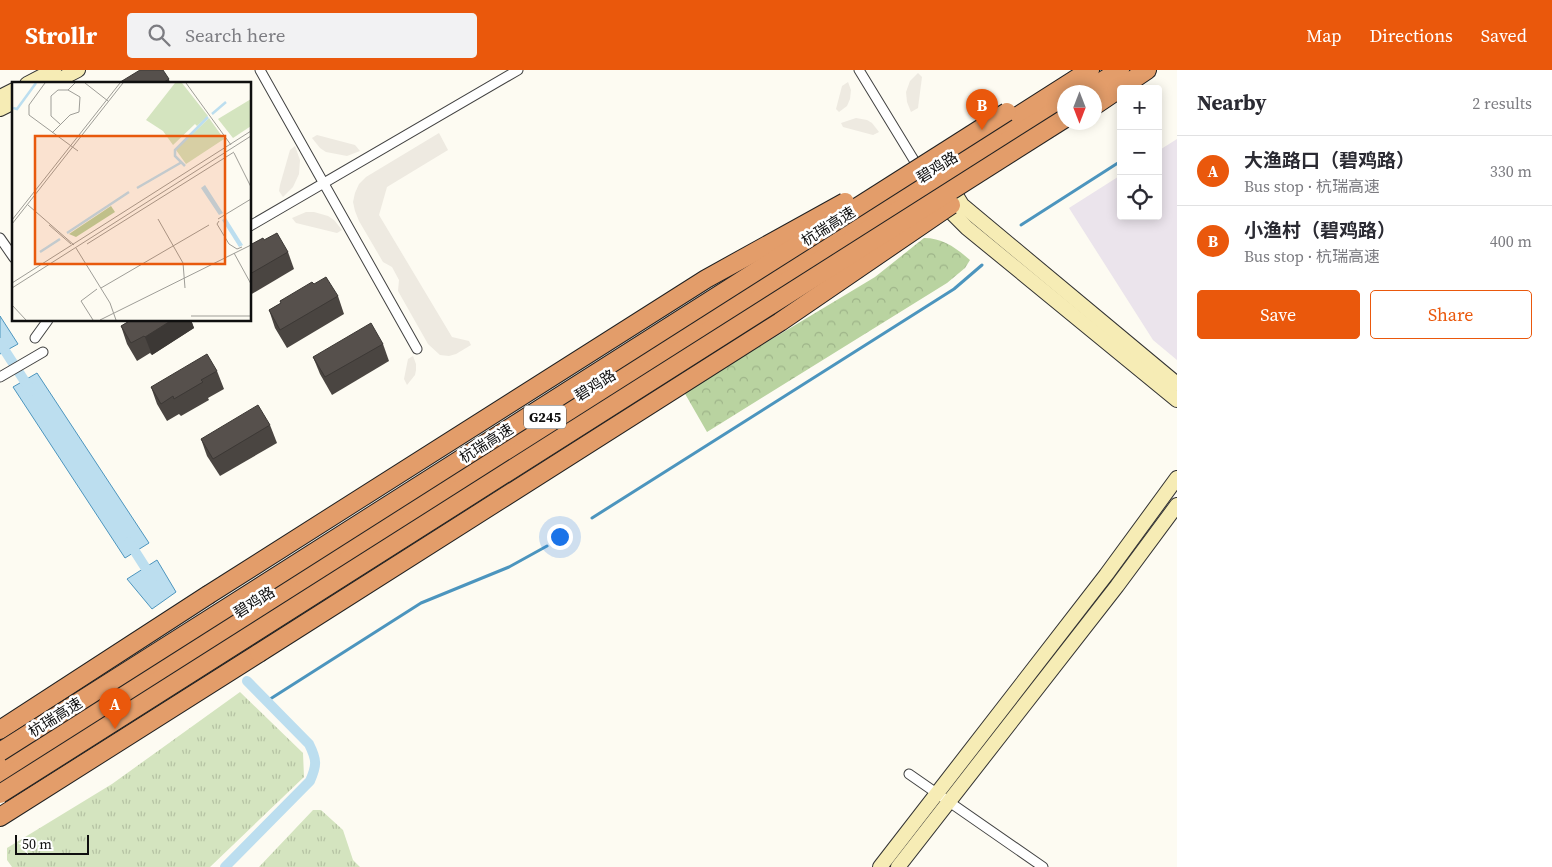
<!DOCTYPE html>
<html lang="en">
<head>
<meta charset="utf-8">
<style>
	body { margin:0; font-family:"Source Serif 4","Noto Sans SC",serif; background:#f2f2f3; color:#2b2b33 }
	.controls { position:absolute; right:15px; top:15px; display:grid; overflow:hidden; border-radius:5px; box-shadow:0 2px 12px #0003 }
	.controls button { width:45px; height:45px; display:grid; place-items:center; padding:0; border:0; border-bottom:1px solid #e1e1e2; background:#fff; color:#2b2b33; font:25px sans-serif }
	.compass { position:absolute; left:1057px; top:15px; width:45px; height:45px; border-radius:50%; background:#fff; box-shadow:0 2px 12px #0003; rotate:180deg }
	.scale { position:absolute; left:15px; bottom:12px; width:74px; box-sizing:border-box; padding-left:5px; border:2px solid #0f0f0f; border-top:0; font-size:14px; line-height:18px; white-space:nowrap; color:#0f0f0f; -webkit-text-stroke:4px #fff; paint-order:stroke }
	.you { position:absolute; left:559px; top:466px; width:18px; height:18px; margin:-12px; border:4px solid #fff; border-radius:50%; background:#1a73e8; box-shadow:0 0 0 8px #1a73e833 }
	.badge { display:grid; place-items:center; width:32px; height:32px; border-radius:50%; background:#ea580c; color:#fff; font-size:16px; font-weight:700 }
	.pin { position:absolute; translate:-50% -41px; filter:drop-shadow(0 1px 2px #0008) }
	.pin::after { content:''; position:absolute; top:26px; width:18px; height:15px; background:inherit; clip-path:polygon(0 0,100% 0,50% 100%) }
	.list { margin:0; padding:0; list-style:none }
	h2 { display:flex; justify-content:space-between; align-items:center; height:65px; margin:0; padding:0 20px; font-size:21px }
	h2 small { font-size:16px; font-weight:400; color:#7c7c81 }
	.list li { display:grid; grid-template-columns:32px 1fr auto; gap:15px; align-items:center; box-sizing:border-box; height:70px; padding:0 20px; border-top:1px solid #e1e1e2 }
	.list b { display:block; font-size:19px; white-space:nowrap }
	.list p { margin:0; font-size:16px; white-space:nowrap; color:#7c7c81 }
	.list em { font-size:16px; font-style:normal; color:#7c7c81 }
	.actions { display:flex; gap:10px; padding:15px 20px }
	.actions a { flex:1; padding:11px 0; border:1px solid #ea580c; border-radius:5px; text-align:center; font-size:18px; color:#ea580c }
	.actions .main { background:#ea580c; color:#fff }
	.icon { flex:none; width:28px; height:28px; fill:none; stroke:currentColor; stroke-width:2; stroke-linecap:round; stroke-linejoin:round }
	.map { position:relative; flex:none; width:1177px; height:797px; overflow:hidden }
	header { display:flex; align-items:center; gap:30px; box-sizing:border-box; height:70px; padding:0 25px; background:#ea580c; color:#fff }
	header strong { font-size:24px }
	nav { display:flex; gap:28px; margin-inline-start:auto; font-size:18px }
	.search { width:350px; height:45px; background:#f2f2f3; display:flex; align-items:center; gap:12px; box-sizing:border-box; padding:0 18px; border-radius:5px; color:#7c7c81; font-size:19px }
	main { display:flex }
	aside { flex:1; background:#fff }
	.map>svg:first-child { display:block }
	.industrial { fill:#ebe4ec }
	.grass { fill:url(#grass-tufts) }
	.forest { fill:url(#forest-crowns) }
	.plaza { fill:#eeeae1 }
	.water { fill:#bcdeef; stroke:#4c95be }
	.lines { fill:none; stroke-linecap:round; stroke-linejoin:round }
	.stream { stroke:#4c95be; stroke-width:3 }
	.canal { stroke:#bcdeef; stroke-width:10 }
	.street-casing { stroke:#424242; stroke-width:11 }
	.secondary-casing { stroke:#313131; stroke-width:16 }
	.highway-casing { stroke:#202020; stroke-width:20 }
	.street { stroke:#fff; stroke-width:9 }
	.secondary { stroke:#f6ecb5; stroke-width:14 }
	.highway { stroke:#e39d6a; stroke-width:18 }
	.highway-bridge-casing { stroke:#202020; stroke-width:20; stroke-linecap:butt }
	.highway-bridge { stroke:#e39d6a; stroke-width:18 }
	.wall { fill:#4a4541 }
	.shaded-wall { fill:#3c3835 }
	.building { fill:#56504c; stroke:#3c3835 }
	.labels { text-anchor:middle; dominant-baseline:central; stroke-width:5; stroke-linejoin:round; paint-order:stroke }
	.shield { fill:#fff; stroke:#575757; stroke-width:1 }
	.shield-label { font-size:14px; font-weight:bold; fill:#0f0f0f }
	.street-label { font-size:15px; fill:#0f0f0f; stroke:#fff }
	.inset-river { fill:none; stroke:#bcdeef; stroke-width:2.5 }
	.inset-road { fill:none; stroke:#9e9d97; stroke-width:1 }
	.view { fill:#e8590c; fill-opacity:0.15; stroke:#e8590c; stroke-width:2.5 }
	.inset-edge { fill:none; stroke:#0f0f0f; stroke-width:2.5 }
</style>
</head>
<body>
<header>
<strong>Strollr</strong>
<div class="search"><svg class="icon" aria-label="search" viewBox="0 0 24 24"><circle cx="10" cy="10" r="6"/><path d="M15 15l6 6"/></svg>Search here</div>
<nav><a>Map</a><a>Directions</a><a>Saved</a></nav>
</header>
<main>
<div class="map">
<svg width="1177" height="797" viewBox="0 0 1177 797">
	<defs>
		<pattern id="grass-tufts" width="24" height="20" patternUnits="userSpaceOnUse" patternTransform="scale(1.25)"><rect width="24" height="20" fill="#d4e4bf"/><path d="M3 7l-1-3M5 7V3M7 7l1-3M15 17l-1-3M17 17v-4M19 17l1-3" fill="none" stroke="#b5c2a3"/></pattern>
		<pattern id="forest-crowns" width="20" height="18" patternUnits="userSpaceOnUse" patternTransform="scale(1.25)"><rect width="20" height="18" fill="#b9d3a0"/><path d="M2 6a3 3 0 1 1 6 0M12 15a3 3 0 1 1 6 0" fill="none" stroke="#9eb489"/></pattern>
	</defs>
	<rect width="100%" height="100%" fill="#fdfbf2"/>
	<path class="industrial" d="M 1177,69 L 1177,290 L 1153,270 L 1069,138 L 1121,105 L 1121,146 L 1158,146 L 1158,81 Z"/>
	<g class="grass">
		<path d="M 240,622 L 303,683 L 304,707 L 210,797 L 12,797 L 7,790 L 7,778 L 112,714 Z"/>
		<path d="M 313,740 L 321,740 L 343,760 L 353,790 L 360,797 L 259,797 Z"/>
	</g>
	<path class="forest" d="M 924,168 C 943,168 956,178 970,190 L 965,198 L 947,213 L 707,362 L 684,322 L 875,207 Z"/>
	<g class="plaza">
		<path d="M 918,3 L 922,7 L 918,38 L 911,42 L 907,32 L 906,22 L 910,11 Z"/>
		<path d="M 848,12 L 851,20 L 850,29 L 847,36 L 839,42 L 836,39 L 842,16 Z"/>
		<path d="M 856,48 L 867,50 L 872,53 L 879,62 L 873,65 L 843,57 L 841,53 Z"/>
		<path d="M 439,63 L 448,80 L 387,117 L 379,145 L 452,267 L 469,271 L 471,275 L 456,284 L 449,286 L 440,285 L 428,274 L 398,221 L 399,210 L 392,197 L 383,192 L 359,151 L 355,141 L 353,132 L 355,123 L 359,114 L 366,107 Z"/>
		<path d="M 317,65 L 355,75 L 360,81 L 347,86 L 326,82 L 320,78 L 312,68 Z"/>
		<path d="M 295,76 L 300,90 L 299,104 L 293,117 L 283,127 L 279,121 L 280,115 L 290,80 Z"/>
		<path d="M 306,142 L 314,142 L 328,146 L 334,150 L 342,160 L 337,163 L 296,153 L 292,148 Z"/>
		<path d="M 413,286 L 416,294 L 416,300 L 415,305 L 407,315 L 404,309 L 408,289 Z"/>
	</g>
	<g class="water">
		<path d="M 0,246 L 18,274 L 0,284 Z"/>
		<path d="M 37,303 L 149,473 L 125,488 L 13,317 Z"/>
		<path d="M 157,490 L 176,522 L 152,539 L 127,509 Z"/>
	</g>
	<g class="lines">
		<g class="stream">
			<path d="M 1021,155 L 1121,91"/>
			<path d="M 592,448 L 954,219 L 982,195"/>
			<path d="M 267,631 L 421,533 L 509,497 L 547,476"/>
		</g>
		<g class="canal">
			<path d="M 0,273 L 31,321"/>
			<path d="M 129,472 L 152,508"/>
			<path d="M 225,797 L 310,711 C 317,695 317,690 309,674 L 247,611"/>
		</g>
		<g class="street-casing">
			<g id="street">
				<path d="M 260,0 L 417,279"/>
				<path d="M 859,0 L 920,100"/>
				<path d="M 250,156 L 518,0"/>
				<path d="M 0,168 L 14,188"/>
				<path d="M 35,268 L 48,250"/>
				<path d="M 0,307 L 43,282"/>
				<path d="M 909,704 L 1043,797"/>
			</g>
		</g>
		<g class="secondary-casing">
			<g id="secondary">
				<path d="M 27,14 L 54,0"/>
				<path d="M 51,14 L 78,0"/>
				<path d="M 0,27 L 14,20"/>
				<path d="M 0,39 L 14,32"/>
				<path d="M 948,112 L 962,135 L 1177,314"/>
				<path d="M 943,128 L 951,142 L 967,158 L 1177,330"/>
				<path d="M 880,797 L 1106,505 L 1177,408"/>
				<path d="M 898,797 L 1117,516 L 1177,435"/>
			</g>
		</g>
		<g class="highway-casing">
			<g id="highway">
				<path d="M 1085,22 L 1120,0"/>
				<path d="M 1094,36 L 1147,0"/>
				<path d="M 0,660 L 208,525"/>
				<path d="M 0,694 L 1090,0"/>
				<path d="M 0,711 L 1064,35"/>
				<path d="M 0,747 L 259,583"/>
			</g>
		</g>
		<use href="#street" class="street"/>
		<use href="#secondary" class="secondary"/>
		<use href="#highway" class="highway"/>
		<g class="highway-bridge-casing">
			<g id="highway-bridge">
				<path d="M 208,525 L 706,209 L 845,132"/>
				<path d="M 259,583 L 780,252 L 951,135"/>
				<path d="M 0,682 L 1007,42"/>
				<path d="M 0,724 L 1064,49"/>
			</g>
		</g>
		<use href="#highway-bridge" class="highway-bridge"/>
	</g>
	<g class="wall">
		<path d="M 169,9 L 170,14 L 117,14 Z"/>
		<path d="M 264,170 L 288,182 L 294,199 L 250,225 L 250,175 Z"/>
		<path d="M 314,214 L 338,226 L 344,244 L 287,278 L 275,258 L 269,240 L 281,233 L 280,231 Z"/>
		<path d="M 131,250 L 191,250 L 194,258 L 152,285 L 150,283 L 137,291 L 127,274 L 121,256 Z"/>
		<path d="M 383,274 L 389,291 L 332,325 L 320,304 L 313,287 Z"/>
		<path d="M 217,301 L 224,319 L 208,328 L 209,330 L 181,346 L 179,344 L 167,351 L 157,334 L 151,317 Z"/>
		<path d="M 270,355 L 277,373 L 220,406 L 207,386 L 201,369 Z"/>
	</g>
	<path class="shaded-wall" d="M 172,250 L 191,250 L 194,258 L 152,285 L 145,267 Z"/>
	<g class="building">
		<path d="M 140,0 L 163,0 L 169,9 L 161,14 L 117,14 Z"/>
		<path d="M 277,163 L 288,182 L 250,204 L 250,175 L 263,168 L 264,170 Z"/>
		<path d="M 326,207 L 338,226 L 280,260 L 269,240 L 281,233 L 280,231 L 312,212 L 314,214 Z"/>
		<path d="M 131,250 L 172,250 L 145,267 L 144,266 L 131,273 L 121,256 Z"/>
		<path d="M 371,253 L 383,274 L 325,307 L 313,287 Z"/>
		<path d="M 207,284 L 217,301 L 201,310 L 203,312 L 174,329 L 173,326 L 161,334 L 151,317 Z"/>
		<path d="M 258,335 L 270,355 L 213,389 L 201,369 Z"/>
	</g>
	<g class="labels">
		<rect class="shield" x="524" y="335.5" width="42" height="23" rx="4"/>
		<g class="shield-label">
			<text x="545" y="347">G245</text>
		</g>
		<g class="street-label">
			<text transform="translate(937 97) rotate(-32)">碧鸡路</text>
			<text transform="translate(828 156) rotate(-32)">杭瑞高速</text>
			<text transform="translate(595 315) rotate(-32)">碧鸡路</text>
			<text transform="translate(486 373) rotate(-32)">杭瑞高速</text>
			<text transform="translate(254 532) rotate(-32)">碧鸡路</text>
			<text transform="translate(55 647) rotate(-32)">杭瑞高速</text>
		</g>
	</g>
	<g transform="translate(12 12)">
		<rect width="239" height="239" fill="#fdfbf2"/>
		<path d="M 163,1 L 170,1 L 196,34 L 185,44 L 183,42 L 161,63 L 151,49 L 134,38 ZM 239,17 L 239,44 L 221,56 L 206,37 ZM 197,36 L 212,57 L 174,82 L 164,68 Z" fill="#d4e4bf"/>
		<path d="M 99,124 L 103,130 L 64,155 L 57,152 Z" fill="#b9d3a0"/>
		<path d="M 193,103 L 211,131 L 207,133 L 189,106 ZM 214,136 L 231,163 L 227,165 L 210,138 Z" fill="#bcdeef"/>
		<path class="inset-river" d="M 1,26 L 5,27 L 24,1M 200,32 L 214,20M 173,84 L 163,74 L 163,68 L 196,35M 125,106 L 170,80M 55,151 L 117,110M 28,170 L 48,157"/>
		<path class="inset-road" d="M 33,1 L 17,23 L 17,33 L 66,69M 73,1 L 96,19M 174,1 L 219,63M 48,42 L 39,34 L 39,14 L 46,8 L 56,8 L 63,1M 40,51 L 58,33 L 67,30 L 68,15 L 56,8M 222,71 L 239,105M 16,123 L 62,163M 146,137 L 171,181 L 173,206M 206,137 L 239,117M 0,138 L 108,1M 207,139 L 205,142 L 217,162 L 225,167 L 230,165M 0,142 L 111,1M 37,143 L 59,162M 75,162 L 222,70M 64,166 L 98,221 L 104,238M 222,171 L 239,202M 0,201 L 239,49M 0,206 L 239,54M 89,206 L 197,143M 0,223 L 14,238M 179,234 L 239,234M 81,238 L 69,219 L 85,207M 88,238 L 239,163"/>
		<path class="view" d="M 23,54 L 213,54 L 213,182 L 23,182 Z"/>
		<rect width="239" height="239" class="inset-edge"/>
	</g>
</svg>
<div class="controls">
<button>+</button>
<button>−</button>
<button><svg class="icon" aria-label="locate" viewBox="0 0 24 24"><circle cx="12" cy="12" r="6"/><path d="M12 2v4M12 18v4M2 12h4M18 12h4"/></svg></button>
</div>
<svg class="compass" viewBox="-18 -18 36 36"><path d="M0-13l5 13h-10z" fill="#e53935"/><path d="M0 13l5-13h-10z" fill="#7c7c81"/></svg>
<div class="scale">50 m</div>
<div class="you"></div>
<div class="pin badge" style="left:115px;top:659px">A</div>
<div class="pin badge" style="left:982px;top:60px">B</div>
</div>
<aside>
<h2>Nearby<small>2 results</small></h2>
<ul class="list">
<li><span class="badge">A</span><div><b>大渔路口（碧鸡路）</b><p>Bus stop · 杭瑞高速</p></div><em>330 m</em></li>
<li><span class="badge">B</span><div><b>小渔村（碧鸡路）</b><p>Bus stop · 杭瑞高速</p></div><em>400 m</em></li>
</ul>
<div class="actions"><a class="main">Save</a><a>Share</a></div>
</aside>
</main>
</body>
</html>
